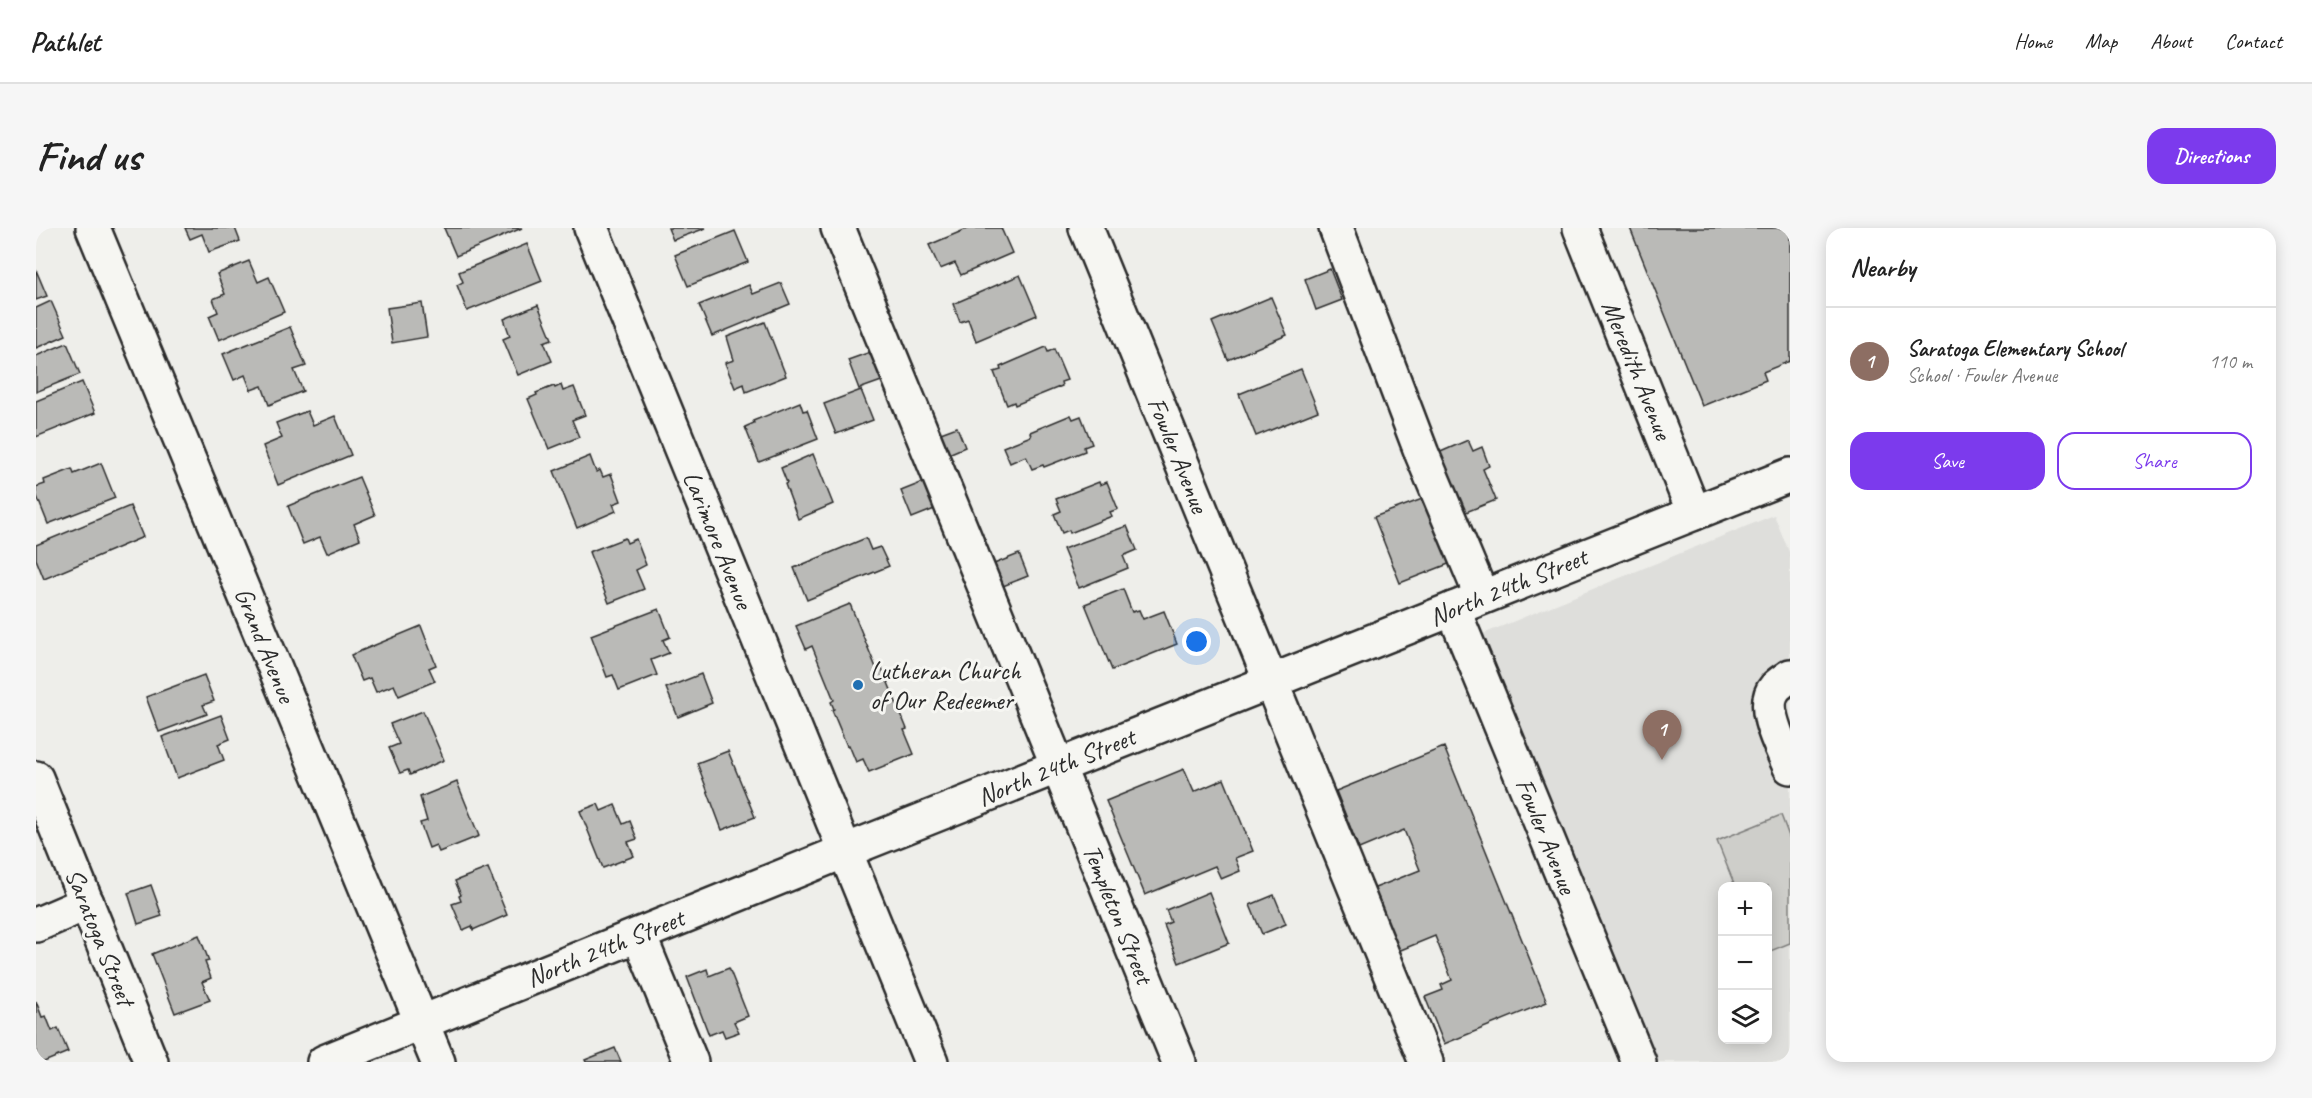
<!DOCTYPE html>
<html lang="en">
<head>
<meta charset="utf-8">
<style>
	body { margin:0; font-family:Caveat,sans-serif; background:#f6f6f6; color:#222 }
	.controls { position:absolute; right:18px; bottom:18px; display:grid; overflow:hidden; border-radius:12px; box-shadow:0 3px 15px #0003 }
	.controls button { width:54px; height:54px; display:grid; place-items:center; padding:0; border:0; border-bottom:2px solid #e0e0e0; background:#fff; color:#222; font:30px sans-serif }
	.you { position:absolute; left:1161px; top:414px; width:21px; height:21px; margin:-15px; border:4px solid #fff; border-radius:50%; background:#1a73e8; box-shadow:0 0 0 9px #1a73e833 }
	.badge { display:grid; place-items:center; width:39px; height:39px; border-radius:50%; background:#7c3aed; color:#fff; font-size:20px; font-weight:700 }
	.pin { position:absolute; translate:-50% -50px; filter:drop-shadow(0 2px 3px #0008) }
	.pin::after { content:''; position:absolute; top:32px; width:21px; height:18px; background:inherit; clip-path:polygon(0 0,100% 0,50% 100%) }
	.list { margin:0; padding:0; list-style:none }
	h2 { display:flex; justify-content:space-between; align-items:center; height:78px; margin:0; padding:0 24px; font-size:26px }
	h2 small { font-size:20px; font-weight:400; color:#767676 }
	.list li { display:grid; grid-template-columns:39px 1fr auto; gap:18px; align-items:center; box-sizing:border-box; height:108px; padding:0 24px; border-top:2px solid #e0e0e0 }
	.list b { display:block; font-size:22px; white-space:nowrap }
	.list p { margin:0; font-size:20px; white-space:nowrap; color:#767676 }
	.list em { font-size:20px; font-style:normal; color:#767676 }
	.actions { display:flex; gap:12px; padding:18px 24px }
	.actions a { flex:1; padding:14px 0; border:2px solid #7c3aed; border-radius:18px; text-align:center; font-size:21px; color:#7c3aed }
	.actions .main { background:#7c3aed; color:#fff }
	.icon { flex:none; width:33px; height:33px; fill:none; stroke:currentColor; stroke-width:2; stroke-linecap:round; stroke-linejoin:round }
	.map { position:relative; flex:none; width:1754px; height:834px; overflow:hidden; border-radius:18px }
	header { display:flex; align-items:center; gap:36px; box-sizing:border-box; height:84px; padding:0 30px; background:#fff; border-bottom:2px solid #e0e0e0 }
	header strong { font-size:28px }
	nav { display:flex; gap:33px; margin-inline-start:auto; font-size:21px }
	.intro { display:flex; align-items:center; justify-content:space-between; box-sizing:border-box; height:144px; padding:0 36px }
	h1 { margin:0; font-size:42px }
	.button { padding:15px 27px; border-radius:18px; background:#7c3aed; color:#fff; font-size:21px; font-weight:700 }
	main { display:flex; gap:36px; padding:0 36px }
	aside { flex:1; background:#fff; border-radius:18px; box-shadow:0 3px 15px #0003 }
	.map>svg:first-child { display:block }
	.built { fill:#dededb; fill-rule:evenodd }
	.green { fill:#cececa; stroke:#7c7c7a; stroke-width:1.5 }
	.building { fill:#babab7; stroke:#2b2b2b; stroke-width:1.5 }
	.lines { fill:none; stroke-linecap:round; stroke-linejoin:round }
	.minor-casing { stroke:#2b2b2b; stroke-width:38 }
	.minor { stroke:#f6f6f2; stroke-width:33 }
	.poi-dot { fill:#1f6fb2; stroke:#f6f6f2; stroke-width:2 }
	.labels { text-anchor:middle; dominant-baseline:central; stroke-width:6; stroke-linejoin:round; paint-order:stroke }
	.street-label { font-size:26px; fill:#2b2b2b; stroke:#f6f6f2 }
	.poi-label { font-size:26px; fill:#2b2b2b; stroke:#f6f6f2; text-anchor:start }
</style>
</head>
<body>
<header>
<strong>Pathlet</strong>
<nav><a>Home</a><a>Map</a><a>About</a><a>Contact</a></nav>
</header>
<div class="intro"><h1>Find us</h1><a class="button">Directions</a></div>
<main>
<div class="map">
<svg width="1754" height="834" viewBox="0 0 1754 834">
	<rect width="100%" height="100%" fill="#eeeeea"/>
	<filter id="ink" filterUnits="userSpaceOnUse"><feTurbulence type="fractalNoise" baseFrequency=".0167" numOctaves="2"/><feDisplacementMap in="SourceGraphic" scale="12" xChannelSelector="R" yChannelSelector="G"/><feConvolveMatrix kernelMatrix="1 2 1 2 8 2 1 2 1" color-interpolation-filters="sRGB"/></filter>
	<g filter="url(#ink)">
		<path class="built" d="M 1738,287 L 1754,326 L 1754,834 L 1622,834 L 1447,406 ZM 1686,658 L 1732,658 L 1732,812 L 1686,812 Z"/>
		<path class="green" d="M 1745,587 L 1754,611 L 1754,715 L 1732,724 L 1732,658 L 1699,658 L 1681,613 Z"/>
		<g class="building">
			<path d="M 149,0 L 199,0 L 204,13 L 173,24 L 166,6 L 154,11 Z"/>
			<path d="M 408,0 L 486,0 L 420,28 Z"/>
			<path d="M 632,0 L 670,0 L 637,12 Z"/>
			<path d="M 933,0 L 965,0 L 976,25 L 925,47 L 919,35 L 904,41 L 893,17 Z"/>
			<path d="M 1594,0 L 1754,0 L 1754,133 L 1727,144 L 1730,152 L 1666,178 Z"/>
			<path d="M 699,3 L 712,34 L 652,58 L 639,27 Z"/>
			<path d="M 491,16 L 506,53 L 431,83 L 421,57 L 427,54 L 423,44 Z"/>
			<path d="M 213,33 L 222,54 L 233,49 L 248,84 L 183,112 L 173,88 L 182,84 L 177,71 L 189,66 L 181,46 Z"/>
			<path d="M 1294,41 L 1306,72 L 1280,82 L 1269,51 Z"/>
			<path d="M 0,42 L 11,68 L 0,72 Z"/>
			<path d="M 984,47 L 1001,87 L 940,113 L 932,91 L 924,94 L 917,76 Z"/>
			<path d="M 745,55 L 754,76 L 676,108 L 663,77 L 713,57 L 717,66 Z"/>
			<path d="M 1235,69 L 1251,107 L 1192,132 L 1176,94 Z"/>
			<path d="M 15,73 L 30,107 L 0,120 L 0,80 Z"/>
			<path d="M 386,75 L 391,109 L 356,115 L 351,80 Z"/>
			<path d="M 502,77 L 516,111 L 508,114 L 516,133 L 482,147 L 467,111 L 474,108 L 468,91 Z"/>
			<path d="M 729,94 L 750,148 L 710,164 L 708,156 L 699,160 L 689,135 L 698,132 L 691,109 Z"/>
			<path d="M 254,99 L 270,138 L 258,142 L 267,163 L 233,177 L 226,158 L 215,162 L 209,147 L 198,152 L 187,126 Z"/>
			<path d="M 31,115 L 44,146 L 0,164 L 0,128 Z"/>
			<path d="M 1010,119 L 1012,124 L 1018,121 L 1031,152 L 1025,154 L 1026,158 L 979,177 L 978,174 L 971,177 L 958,144 L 965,142 L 964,139 Z"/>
			<path d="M 840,122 L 851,151 L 823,161 L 812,132 Z"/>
			<path d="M 1265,141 L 1282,183 L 1220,208 L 1203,166 Z"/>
			<path d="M 46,154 L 59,185 L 0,209 L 0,173 Z"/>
			<path d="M 525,157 L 527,163 L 538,159 L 549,187 L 536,192 L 543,209 L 513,221 L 492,171 L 501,167 L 500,165 L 518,158 L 519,160 Z"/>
			<path d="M 825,162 L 837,192 L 800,206 L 788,176 Z"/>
			<path d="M 764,174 L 767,183 L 771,182 L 782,211 L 723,234 L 709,199 L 718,195 L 717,193 Z"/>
			<path d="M 271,183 L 277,197 L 299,188 L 315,227 L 242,257 L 227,218 L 246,210 L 240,195 Z"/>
			<path d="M 1035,187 L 1037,191 L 1045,188 L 1056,216 L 1048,219 L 1049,223 L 1008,239 L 1007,237 L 996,241 L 990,228 L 974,235 L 967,219 L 995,208 L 994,204 Z"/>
			<path d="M 921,199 L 929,219 L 903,230 L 894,209 Z"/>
			<path d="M 1432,212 L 1437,223 L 1446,219 L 1453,238 L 1447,241 L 1460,272 L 1425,286 L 1400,226 Z"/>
			<path d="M 777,226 L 797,276 L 762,291 L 749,256 L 751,255 L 745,240 Z"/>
			<path d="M 554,228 L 560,244 L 564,242 L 567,249 L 575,246 L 585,273 L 577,276 L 580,283 L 541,300 L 518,243 Z"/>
			<path d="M 65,235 L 79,270 L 12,296 L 0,266 L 0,259 L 9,256 L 8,252 L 36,241 L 38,246 Z"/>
			<path d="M 323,249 L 339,287 L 318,296 L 324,311 L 291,325 L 284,309 L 267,316 L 252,278 Z"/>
			<path d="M 890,253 L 901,280 L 876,290 L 865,263 Z"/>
			<path d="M 1063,254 L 1064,257 L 1071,254 L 1082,281 L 1074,284 L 1076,288 L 1034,305 L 1033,302 L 1026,305 L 1018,286 L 1025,283 L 1020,271 Z"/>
			<path d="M 1389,270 L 1415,335 L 1364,355 L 1338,289 Z"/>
			<path d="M 94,278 L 107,309 L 8,351 L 0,331 L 0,317 Z"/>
			<path d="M 1091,298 L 1101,322 L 1087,328 L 1092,340 L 1043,360 L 1027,321 Z"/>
			<path d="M 589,310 L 591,315 L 600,311 L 610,337 L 600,342 L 608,361 L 573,375 L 553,324 Z"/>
			<path d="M 830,310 L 835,322 L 844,319 L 853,338 L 771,372 L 758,340 Z"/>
			<path d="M 983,326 L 992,348 L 967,358 L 958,336 Z"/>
			<path d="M 1087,361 L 1096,384 L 1103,382 L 1107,391 L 1128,383 L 1141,416 L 1076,442 L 1049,376 Z"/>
			<path d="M 814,376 L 841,442 L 846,440 L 871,501 L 868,502 L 878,526 L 833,544 L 827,531 L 820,534 L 813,517 L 811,518 L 796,482 L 798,481 L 795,474 L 798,472 L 776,418 L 770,421 L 760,398 Z"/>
			<path d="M 623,381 L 634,409 L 627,412 L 633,425 L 615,432 L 621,447 L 583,462 L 577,447 L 571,449 L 555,407 Z"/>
			<path d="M 385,398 L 400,437 L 393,440 L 399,453 L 363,468 L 358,457 L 340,464 L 334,450 L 326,453 L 315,427 Z"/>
			<path d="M 665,446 L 676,475 L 642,489 L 630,460 Z"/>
			<path d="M 168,447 L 178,473 L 167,477 L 171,486 L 123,504 L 110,469 Z"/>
			<path d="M 387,483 L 408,532 L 374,547 L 372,542 L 364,545 L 353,520 L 363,516 L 354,496 Z"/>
			<path d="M 185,487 L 194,511 L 182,516 L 188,532 L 141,550 L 126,509 Z"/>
			<path d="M 1408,519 L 1511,774 L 1408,816 L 1389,769 L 1407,762 L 1405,757 L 1416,752 L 1399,708 L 1355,726 L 1329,664 L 1384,642 L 1368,602 L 1323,621 L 1300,563 Z"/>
			<path d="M 692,523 L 719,589 L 686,602 L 661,535 Z"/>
			<path d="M 1148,541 L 1158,564 L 1188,551 L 1217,623 L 1199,630 L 1204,643 L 1185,651 L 1179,638 L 1109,667 L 1070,573 Z"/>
			<path d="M 421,554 L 443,608 L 403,624 L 400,617 L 393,620 L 384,595 L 391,593 L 384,569 Z"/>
			<path d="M 562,576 L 565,583 L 579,577 L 587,596 L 594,593 L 601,611 L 592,614 L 598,628 L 567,640 L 544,583 Z"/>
			<path d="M 452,640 L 471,687 L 437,702 L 436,698 L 427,702 L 416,676 L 425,673 L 423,668 L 425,667 L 419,653 Z"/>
			<path d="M 115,657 L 126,688 L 102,696 L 92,665 Z"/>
			<path d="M 1173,664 L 1193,715 L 1143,735 L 1128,697 L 1135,694 L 1130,682 Z"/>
			<path d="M 1238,667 L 1250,696 L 1226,706 L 1214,677 Z"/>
			<path d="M 163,707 L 173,733 L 169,734 L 175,750 L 166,754 L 174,772 L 139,785 L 116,726 Z"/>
			<path d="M 693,740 L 712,788 L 698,794 L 703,804 L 689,809 L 686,802 L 673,807 L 651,749 L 671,741 L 673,748 Z"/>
			<path d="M 0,773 L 6,789 L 10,788 L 16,803 L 22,800 L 32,824 L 8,834 L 0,834 Z"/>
			<path d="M 579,820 L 585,834 L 550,834 L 549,832 Z"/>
		</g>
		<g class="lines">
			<g class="minor-casing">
				<g id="minor">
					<path d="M 57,0 L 402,834"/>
					<path d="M 555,0 L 895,834"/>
					<path d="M 802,0 L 1143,834"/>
					<path d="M 1050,0 L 1390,834"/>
					<path d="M 1300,0 L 1386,226 L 1446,369"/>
					<path d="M 1544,0 L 1658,285"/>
					<path d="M 1417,381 L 1603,834"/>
					<path d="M 1754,448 C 1749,452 1743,455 1739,460 C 1723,478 1746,520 1754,539"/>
					<path d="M 0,550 L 115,834"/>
					<path d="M 0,697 L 51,675"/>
					<path d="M 603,707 L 655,834"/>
					<path d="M 288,834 L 809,623 L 1754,247"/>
				</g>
			</g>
			<use href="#minor" class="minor"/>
		</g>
	</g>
	<circle class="poi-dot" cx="822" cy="457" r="6"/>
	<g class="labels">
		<g class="street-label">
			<text transform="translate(1601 142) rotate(68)">Meredith Avenue</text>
			<text transform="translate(1142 227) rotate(68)">Fowler Avenue</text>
			<text transform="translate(682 312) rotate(68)">Larimore Avenue</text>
			<text transform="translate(1472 359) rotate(-22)">North 24th Street</text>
			<text transform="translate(229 417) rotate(68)">Grand Avenue</text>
			<text transform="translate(1020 539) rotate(-22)">North 24th Street</text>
			<text transform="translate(1510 608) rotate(68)">Fowler Avenue</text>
			<text transform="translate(1082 686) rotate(68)">Templeton Street</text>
			<text transform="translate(64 709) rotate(68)">Saratoga Street</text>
			<text transform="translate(569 720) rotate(-22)">North 24th Street</text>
		</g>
		<g class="poi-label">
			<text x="834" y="442">Lutheran Church<tspan x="834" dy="30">of Our Redeemer</tspan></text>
		</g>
	</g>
</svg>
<div class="controls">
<button>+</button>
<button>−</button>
<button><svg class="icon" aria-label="layers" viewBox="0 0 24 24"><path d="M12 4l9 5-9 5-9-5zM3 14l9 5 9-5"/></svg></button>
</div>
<div class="you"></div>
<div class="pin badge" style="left:1626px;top:532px;background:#8d6e63">1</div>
</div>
<aside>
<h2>Nearby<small></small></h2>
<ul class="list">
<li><span class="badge" style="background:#8d6e63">1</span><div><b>Saratoga Elementary School</b><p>School · Fowler Avenue</p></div><em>110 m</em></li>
</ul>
<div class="actions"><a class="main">Save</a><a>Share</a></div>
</aside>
</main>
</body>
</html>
